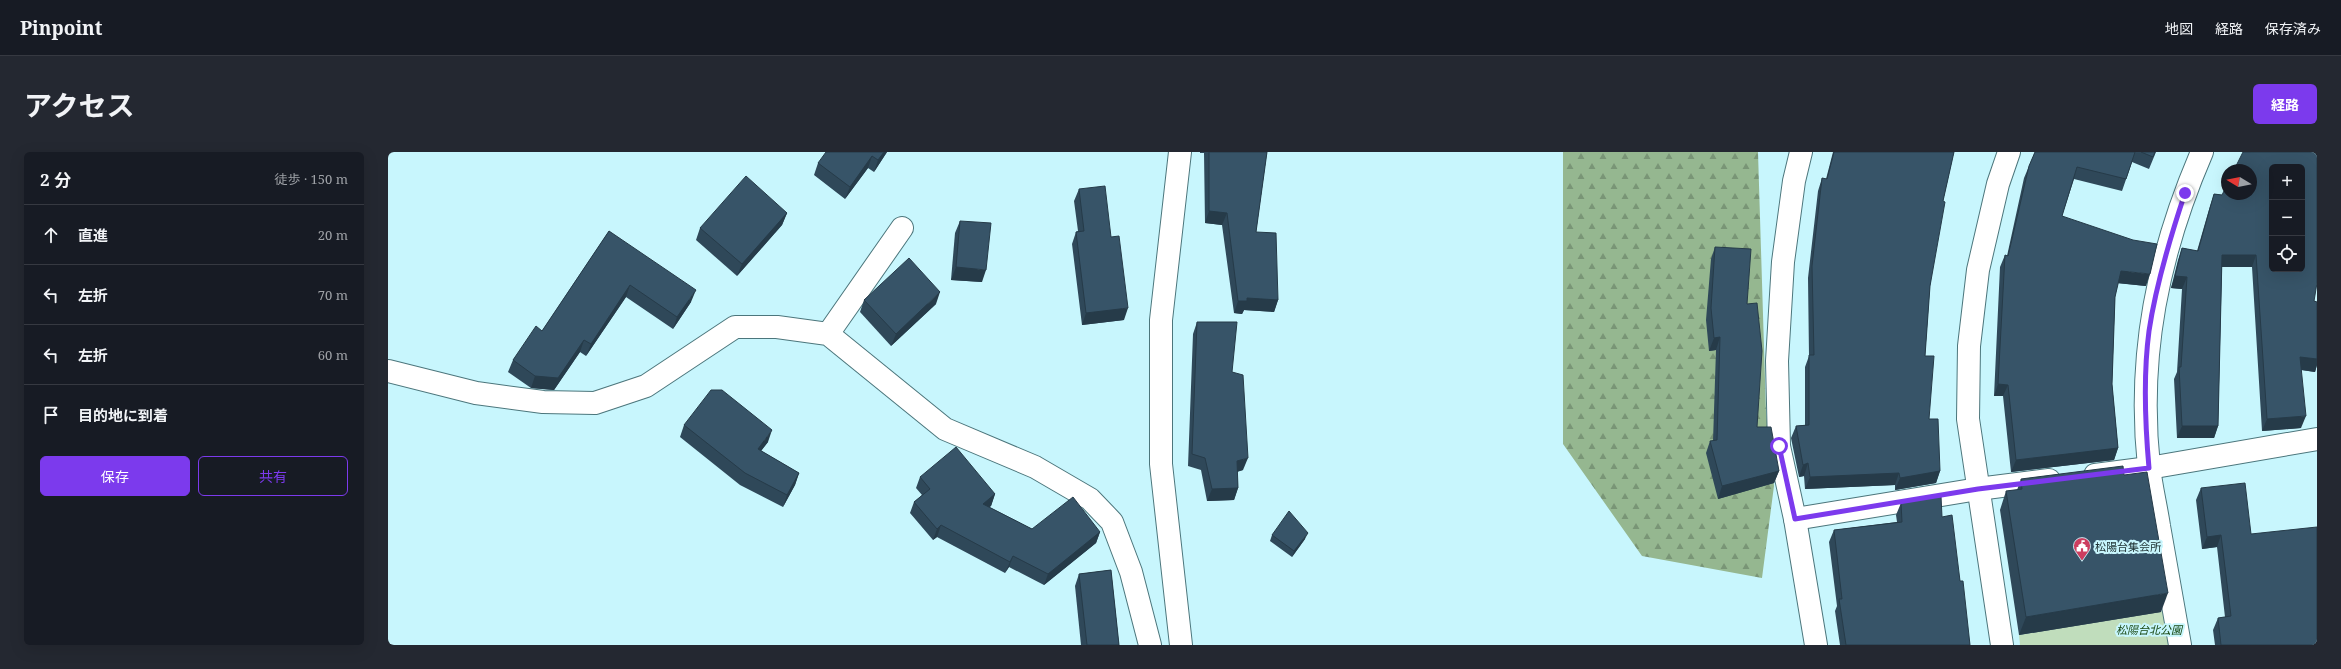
<!DOCTYPE html>
<html lang="ja">
<head>
<meta charset="utf-8">
<style>
	body { margin:0; font-family:"Noto Serif","Noto Sans JP",serif; background:#242831; color:#f1f3f6 }
	.controls { position:absolute; right:12px; top:12px; display:grid; overflow:hidden; border-radius:6px; box-shadow:0 4px 16px #0002 }
	.controls button { width:36px; height:36px; display:grid; place-items:center; padding:0; border:0; border-bottom:1px solid #363941; background:#171b24; color:#f1f3f6; font:20px sans-serif }
	.compass { position:absolute; left:1833px; top:12px; width:36px; height:36px; border-radius:50%; background:#171b24; box-shadow:0 4px 16px #0002; rotate:280deg }
	.stop { position:absolute; width:12px; height:12px; margin:-9px; border:3px solid #7c3aed; border-radius:50%; background:#fff }
	.stop.end { background:#7c3aed; border-color:#fff; box-shadow:0 1px 4px #0008 }
	.list { margin:0; padding:0; list-style:none }
	h2 { display:flex; justify-content:space-between; align-items:center; height:52px; margin:0; padding:0 16px; font-size:17px }
	h2 small { font-size:13px; font-weight:400; color:#9ea1a6 }
	.list li { display:grid; grid-template-columns:26px 1fr auto; gap:12px; align-items:center; box-sizing:border-box; height:60px; padding:0 16px; border-top:1px solid #363941 }
	.list b { display:block; font-size:15px; white-space:nowrap }
	.list em { font-size:13px; font-style:normal; color:#9ea1a6 }
	.actions { display:flex; gap:8px; padding:12px 16px }
	.actions a { flex:1; padding:9px 0; border:1px solid #7c3aed; border-radius:6px; text-align:center; font-size:14px; color:#7c3aed }
	.actions .main { background:#7c3aed; color:#fff }
	.icon { flex:none; width:22px; height:22px; fill:none; stroke:currentColor; stroke-width:2; stroke-linecap:round; stroke-linejoin:round }
	.map { position:relative; flex:none; width:1929px; height:493px; overflow:hidden; border-radius:6px }
	header { display:flex; align-items:center; gap:24px; box-sizing:border-box; height:56px; padding:0 20px; background:#171b24; border-bottom:1px solid #363941 }
	header strong { font-size:19px }
	nav { display:flex; gap:22px; margin-inline-start:auto; font-size:14px }
	.intro { display:flex; align-items:center; justify-content:space-between; box-sizing:border-box; height:96px; padding:0 24px }
	h1 { margin:0; font-size:28px }
	.button { padding:10px 18px; border-radius:6px; background:#7c3aed; color:#fff; font-size:14px; font-weight:700 }
	main { display:flex; gap:24px; padding:0 24px }
	aside { flex:1; background:#171b24; border-radius:6px; box-shadow:0 4px 16px #0002 }
	.map>svg:first-child { display:block }
	.forest { fill:url(#forest-firs) }
	.park { fill:#c0ddbc }
	.lines { fill:none; stroke-linecap:round; stroke-linejoin:round }
	.minor-casing { stroke:#4c767c; stroke-width:24 }
	.tertiary-casing { stroke:#4c767c; stroke-width:24 }
	.minor { stroke:#fff; stroke-width:22 }
	.tertiary { stroke:#fff; stroke-width:22 }
	.wall { fill:#2f4859 }
	.shaded-wall { fill:#263b49 }
	.building { fill:#375468; stroke:#263b49; fill-rule:evenodd }
	.route { stroke:#7c3aed; stroke-width:5 }
	.labels { text-anchor:middle; dominant-baseline:central; stroke-width:4; stroke-linejoin:round; paint-order:stroke }
	.poi-label { font-size:11px; fill:#1e3032; stroke:#c8f6fd; text-anchor:start }
	.park-label { font-size:11px; font-style:italic; fill:#184712; stroke:#c8f6fd }
</style>
</head>
<body>
<header>
<strong>Pinpoint</strong>
<nav><a>地図</a><a>経路</a><a>保存済み</a></nav>
</header>
<div class="intro"><h1>アクセス</h1><a class="button">経路</a></div>
<main>
<aside>
<h2>2 分<small>徒歩 · 150 m</small></h2>
<ul class="list">
<li><svg class="icon" aria-label="ahead" viewBox="0 0 24 24"><path d="M12 20V5M6 11l6-6 6 6"/></svg><div><b>直進</b></div><em>20 m</em></li>
<li><svg class="icon" aria-label="left" viewBox="0 0 24 24"><path d="M17 20v-9H6M10 6l-5 5 5 5"/></svg><div><b>左折</b></div><em>70 m</em></li>
<li><svg class="icon" aria-label="left" viewBox="0 0 24 24"><path d="M17 20v-9H6M10 6l-5 5 5 5"/></svg><div><b>左折</b></div><em>60 m</em></li>
<li><svg class="icon" aria-label="arrive" viewBox="0 0 24 24"><path d="M6 21V4h12l-3 4 3 4H6"/></svg><div><b>目的地に到着</b></div></li>
</ul>
<div class="actions"><a class="main">保存</a><a>共有</a></div>
</aside>
<div class="map">
<svg width="1929" height="493" viewBox="0 0 1929 493">
	<defs>
		<pattern id="forest-firs" width="22" height="20" patternUnits="userSpaceOnUse"><rect width="22" height="20" fill="#95b790"/><path d="M5 1l3.5 6h-7zM16 11l3.5 6h-7z" fill="#799576"/></pattern>
	</defs>
	<rect width="100%" height="100%" fill="#c8f6fd"/>
	<path class="forest" d="M 1175,0 L 1370,0 L 1378,260 L 1386,334 L 1374,426 L 1254,404 L 1175,292 Z"/>
	<path class="park" d="M 1776,459 L 1781,493 L 1632,493 L 1631,483 Z"/>
	<g class="lines">
		<g class="minor-casing">
			<g id="minor">
				<path d="M 1413,0 L 1406,29 L 1395,110 L 1389,209 L 1391,294 L 1407,367 L 1428,493"/>
				<path d="M 440,182 L 514,76"/>
				<path d="M 0,219 L 88,241 L 155,250 L 207,251 L 258,234 L 347,175 L 389,175 L 440,182 L 557,277 L 647,315 L 702,347 L 724,370 L 743,420 L 762,493"/>
				<path d="M 1707,323 L 1761,316 L 1929,287"/>
				<path d="M 1407,367 L 1590,337 L 1661,328"/>
				<path d="M 1614,493 L 1580,267 L 1581,194 L 1590,118 L 1610,32 L 1621,0"/>
				<path d="M 1792,493 C 1785,453 1778,414 1771,374 C 1768,354 1763,334 1761,315 C 1749,203 1770,102 1814,0"/>
			</g>
		</g>
		<g class="tertiary-casing">
			<path id="tertiary" d="M 792,0 L 773,168 L 773,312 L 793,493"/>
		</g>
		<use href="#minor" class="minor"/>
		<use href="#tertiary" class="tertiary"/>
	</g>
	<g class="wall">
		<path d="M 499,0 L 486,20 L 480,16 L 457,47 L 426,23 L 430,11 Z"/>
		<path d="M 812,0 L 879,0 L 868,80 L 890,148 L 886,160 L 856,158 L 854,162 L 846,161 L 834,73 L 817,71 L 816,1 L 812,1 Z"/>
		<path d="M 1445,0 L 1566,0 L 1555,49 L 1542,134 L 1537,204 L 1541,267 L 1552,319 L 1548,331 L 1507,338 L 1507,333 L 1417,337 L 1416,324 L 1411,325 L 1403,286 L 1408,274 L 1417,273 L 1417,215 L 1421,204 L 1420,126 L 1430,39 L 1434,26 L 1438,27 Z"/>
		<path d="M 1647,0 L 1768,0 L 1761,17 L 1744,10 L 1734,39 L 1686,27 L 1674,64 L 1758,134 L 1730,131 L 1727,145 L 1724,232 L 1730,296 L 1726,308 L 1623,320 L 1615,244 L 1606,244 L 1612,115 L 1617,103 L 1619,104 L 1636,26 Z"/>
		<path d="M 691,37 L 723,85 L 736,168 L 694,173 L 684,92 L 688,80 L 690,79 L 686,49 Z"/>
		<path d="M 1826,42 L 1834,43 L 1926,149 L 1929,150 L 1929,213 L 1927,220 L 1913,218 L 1913,276 L 1874,279 L 1864,115 L 1834,115 L 1830,274 L 1826,286 L 1789,286 L 1786,227 L 1789,220 L 1794,137 L 1783,136 L 1790,108 L 1794,96 L 1809,99 L 1822,54 Z"/>
		<path d="M 399,61 L 394,73 L 349,124 L 308,88 L 312,76 Z"/>
		<path d="M 572,69 L 594,130 L 563,128 L 567,81 Z"/>
		<path d="M 221,79 L 303,150 L 285,177 L 238,145 L 198,204 L 192,200 L 166,238 L 143,236 L 120,220 L 125,208 L 154,179 Z"/>
		<path d="M 1327,95 L 1359,152 L 1369,275 L 1391,319 L 1386,331 L 1330,347 L 1318,301 L 1322,289 L 1325,289 L 1328,198 L 1321,199 L 1318,168 L 1323,107 Z"/>
		<path d="M 476,148 L 548,152 L 503,194 L 472,160 Z"/>
		<path d="M 809,170 L 844,220 L 855,318 L 849,320 L 850,336 L 846,348 L 819,349 L 813,318 L 800,314 L 805,182 Z"/>
		<path d="M 296,273 L 380,290 L 373,299 L 411,321 L 407,333 L 395,355 L 352,333 L 292,285 Z"/>
		<path d="M 1736,323 L 1773,460 L 1631,483 L 1612,358 L 1618,339 L 1629,338 L 1633,327 Z"/>
		<path d="M 532,325 L 607,342 L 603,354 L 601,355 L 644,377 L 712,380 L 708,391 L 656,433 L 621,415 L 617,421 L 549,385 L 545,388 L 522,361 L 526,350 L 534,343 L 528,336 Z"/>
		<path d="M 1813,336 L 1863,382 L 1929,493 L 1827,493 L 1825,478 L 1830,466 L 1837,465 L 1829,395 L 1814,397 L 1808,348 Z"/>
		<path d="M 1513,351 L 1554,365 L 1572,429 L 1582,493 L 1452,493 L 1447,459 L 1449,454 L 1441,390 L 1446,378 L 1509,370 L 1508,363 Z"/>
		<path d="M 884,383 L 917,387 L 904,405 L 882,389 Z"/>
		<path d="M 723,418 L 731,493 L 693,493 L 687,434 L 691,422 Z"/>
	</g>
	<g class="shaded-wall">
		<path d="M 496,0 L 499,0 L 486,20 L 490,8 Z"/>
		<path d="M 484,4 L 480,16 L 457,47 L 462,35 Z"/>
		<path d="M 821,59 L 839,61 L 834,73 L 817,71 Z"/>
		<path d="M 399,61 L 394,73 L 349,124 L 354,112 Z"/>
		<path d="M 1834,103 L 1868,103 L 1864,115 L 1829,115 Z"/>
		<path d="M 568,115 L 598,118 L 594,130 L 563,128 Z"/>
		<path d="M 1733,119 L 1762,122 L 1758,134 L 1728,131 Z"/>
		<path d="M 1787,124 L 1799,125 L 1794,137 L 1783,136 Z"/>
		<path d="M 242,133 L 238,145 L 198,204 L 203,192 Z"/>
		<path d="M 308,138 L 303,150 L 285,177 L 289,165 Z"/>
		<path d="M 552,140 L 548,152 L 503,194 L 508,182 Z"/>
		<path d="M 859,146 L 890,148 L 886,160 L 856,158 L 854,162 L 846,161 L 850,149 Z"/>
		<path d="M 740,156 L 736,168 L 694,173 L 698,161 Z"/>
		<path d="M 1332,185 L 1328,198 L 1321,199 L 1326,186 Z"/>
		<path d="M 196,188 L 192,200 L 166,238 L 143,236 L 147,224 Z"/>
		<path d="M 1912,205 L 1929,207 L 1929,213 L 1927,220 L 1908,217 Z"/>
		<path d="M 1610,232 L 1620,233 L 1615,244 L 1606,244 Z"/>
		<path d="M 1918,264 L 1913,276 L 1874,279 L 1879,267 Z"/>
		<path d="M 1794,274 L 1830,274 L 1826,286 L 1789,286 Z"/>
		<path d="M 384,278 L 380,290 L 365,309 L 370,297 Z"/>
		<path d="M 1730,296 L 1726,308 L 1623,320 L 1628,308 Z"/>
		<path d="M 860,306 L 855,318 L 844,321 L 849,309 Z"/>
		<path d="M 1420,311 L 1416,324 L 1411,325 L 1415,313 Z"/>
		<path d="M 1391,319 L 1386,331 L 1330,347 L 1334,334 Z"/>
		<path d="M 1552,319 L 1548,331 L 1507,338 L 1512,326 Z"/>
		<path d="M 411,321 L 407,333 L 395,355 L 399,343 Z"/>
		<path d="M 1511,321 L 1507,333 L 1417,337 L 1422,325 Z"/>
		<path d="M 850,336 L 846,348 L 819,349 L 824,337 Z"/>
		<path d="M 607,342 L 603,354 L 591,363 L 595,352 Z"/>
		<path d="M 553,373 L 549,385 L 545,388 L 549,377 Z"/>
		<path d="M 712,380 L 708,391 L 656,433 L 660,422 Z"/>
		<path d="M 920,381 L 917,387 L 904,405 L 906,399 Z"/>
		<path d="M 1833,383 L 1829,395 L 1814,397 L 1819,385 Z"/>
		<path d="M 625,404 L 621,415 L 617,421 L 622,410 Z"/>
		<path d="M 1780,441 L 1773,460 L 1631,483 L 1638,465 Z"/>
	</g>
	<g class="building">
		<path d="M 438,0 L 496,0 L 490,8 L 484,4 L 462,35 L 430,11 Z"/>
		<path d="M 821,0 L 879,0 L 868,80 L 888,81 L 890,148 L 859,146 L 859,149 L 850,149 L 839,61 L 821,59 Z"/>
		<path d="M 1446,0 L 1566,0 L 1555,49 L 1557,50 L 1542,134 L 1537,204 L 1546,204 L 1541,267 L 1550,267 L 1552,319 L 1512,326 L 1511,321 L 1422,325 L 1420,311 L 1415,313 L 1408,274 L 1421,273 L 1421,203 L 1426,203 L 1424,114 L 1434,26 L 1439,27 Z"/>
		<path d="M 1647,0 L 1747,0 L 1738,27 L 1689,15 L 1674,64 L 1745,88 L 1769,92 L 1762,122 L 1733,119 L 1727,145 L 1724,232 L 1730,296 L 1628,308 L 1620,233 L 1610,232 L 1617,103 L 1620,104 L 1641,14 Z"/>
		<path d="M 1753,0 L 1767,0 L 1765,5 Z"/>
		<path d="M 1855,0 L 1929,0 L 1929,131 L 1926,149 L 1929,150 L 1929,207 L 1912,205 L 1918,264 L 1879,267 L 1868,103 L 1834,103 L 1830,274 L 1794,274 L 1791,215 L 1793,215 L 1799,125 L 1787,124 L 1794,96 L 1810,99 L 1826,42 L 1834,43 L 1839,33 L 1839,42 L 1863,42 L 1863,18 L 1846,18 ZM 1884,15 L 1914,15 L 1914,117 L 1884,117 Z"/>
		<path d="M 358,24 L 399,61 L 354,112 L 312,76 Z"/>
		<path d="M 717,34 L 723,85 L 731,84 L 740,156 L 698,161 L 688,80 L 696,79 L 691,37 Z"/>
		<path d="M 572,69 L 603,71 L 598,118 L 568,115 Z"/>
		<path d="M 221,79 L 308,138 L 289,165 L 242,133 L 203,192 L 196,188 L 170,226 L 147,224 L 125,208 L 148,174 L 154,179 Z"/>
		<path d="M 1327,95 L 1363,97 L 1359,152 L 1369,151 L 1374,199 L 1369,275 L 1383,275 L 1391,319 L 1334,334 L 1322,289 L 1329,288 L 1332,185 L 1326,186 L 1323,156 Z"/>
		<path d="M 521,106 L 552,140 L 508,182 L 476,148 Z"/>
		<path d="M 809,170 L 849,170 L 844,220 L 855,223 L 860,306 L 849,309 L 850,336 L 824,337 L 817,306 L 804,302 Z"/>
		<path d="M 323,238 L 334,238 L 384,278 L 370,297 L 411,321 L 399,343 L 357,321 L 296,273 Z"/>
		<path d="M 568,295 L 607,342 L 595,352 L 644,377 L 685,345 L 712,380 L 660,422 L 625,404 L 622,410 L 553,373 L 549,377 L 526,350 L 542,337 L 532,325 Z"/>
		<path d="M 1735,314 L 1736,323 L 1759,320 L 1780,441 L 1638,465 L 1618,339 L 1634,337 L 1633,327 Z"/>
		<path d="M 1857,331 L 1863,382 L 1929,375 L 1929,493 L 1833,493 L 1830,466 L 1843,464 L 1833,383 L 1819,385 L 1813,336 Z"/>
		<path d="M 1553,344 L 1554,365 L 1564,363 L 1572,429 L 1575,429 L 1582,493 L 1458,493 L 1451,447 L 1454,447 L 1446,378 L 1514,370 L 1513,351 Z"/>
		<path d="M 901,359 L 920,381 L 906,399 L 884,383 Z"/>
		<path d="M 723,418 L 731,493 L 699,493 L 691,422 Z"/>
	</g>
	<g class="lines">
		<path class="route" d="M 1391,294 L 1407,367 L 1590,337 L 1761,316 C 1757,271 1755,224 1761,179 C 1768,132 1782,86 1797,41"/>
	</g>
	<defs>
		<g id="civic-pin" transform="scale(0.9)"><path d="M0 17L-7.5 6A9.5 9.5 0 1 1 7.5 6Z" fill="#cc3d5f" stroke="#c8f6fd"/><path d="M-.6-6.5H3V-4.5H.6V-3L4-1V1h2V6H-6V1h2V-1L-.6-3ZM-1.2 2.5V6h2.4V2.5Z" fill="#fff"/></g>
	</defs>
	<g fill-rule="evenodd">
		<use href="#civic-pin" x="1694" y="394"/>
	</g>
	<g class="labels">
		<g class="poi-label">
			<text x="1707" y="394">松陽台集会所</text>
		</g>
		<g class="park-label">
			<text x="1761" y="477">松陽台北公園</text>
		</g>
	</g>
</svg>
<div class="controls">
<button>+</button>
<button>−</button>
<button><svg class="icon" aria-label="locate" viewBox="0 0 24 24"><circle cx="12" cy="12" r="6"/><path d="M12 2v4M12 18v4M2 12h4M18 12h4"/></svg></button>
</div>
<svg class="compass" viewBox="-18 -18 36 36"><path d="M0-13l5 13h-10z" fill="#e53935"/><path d="M0 13l5-13h-10z" fill="#9ea1a6"/></svg>
<div class="stop" style="left:1391px;top:294px"></div>
<div class="stop end" style="left:1797px;top:41px"></div>
</div>
</main>
</body>
</html>
